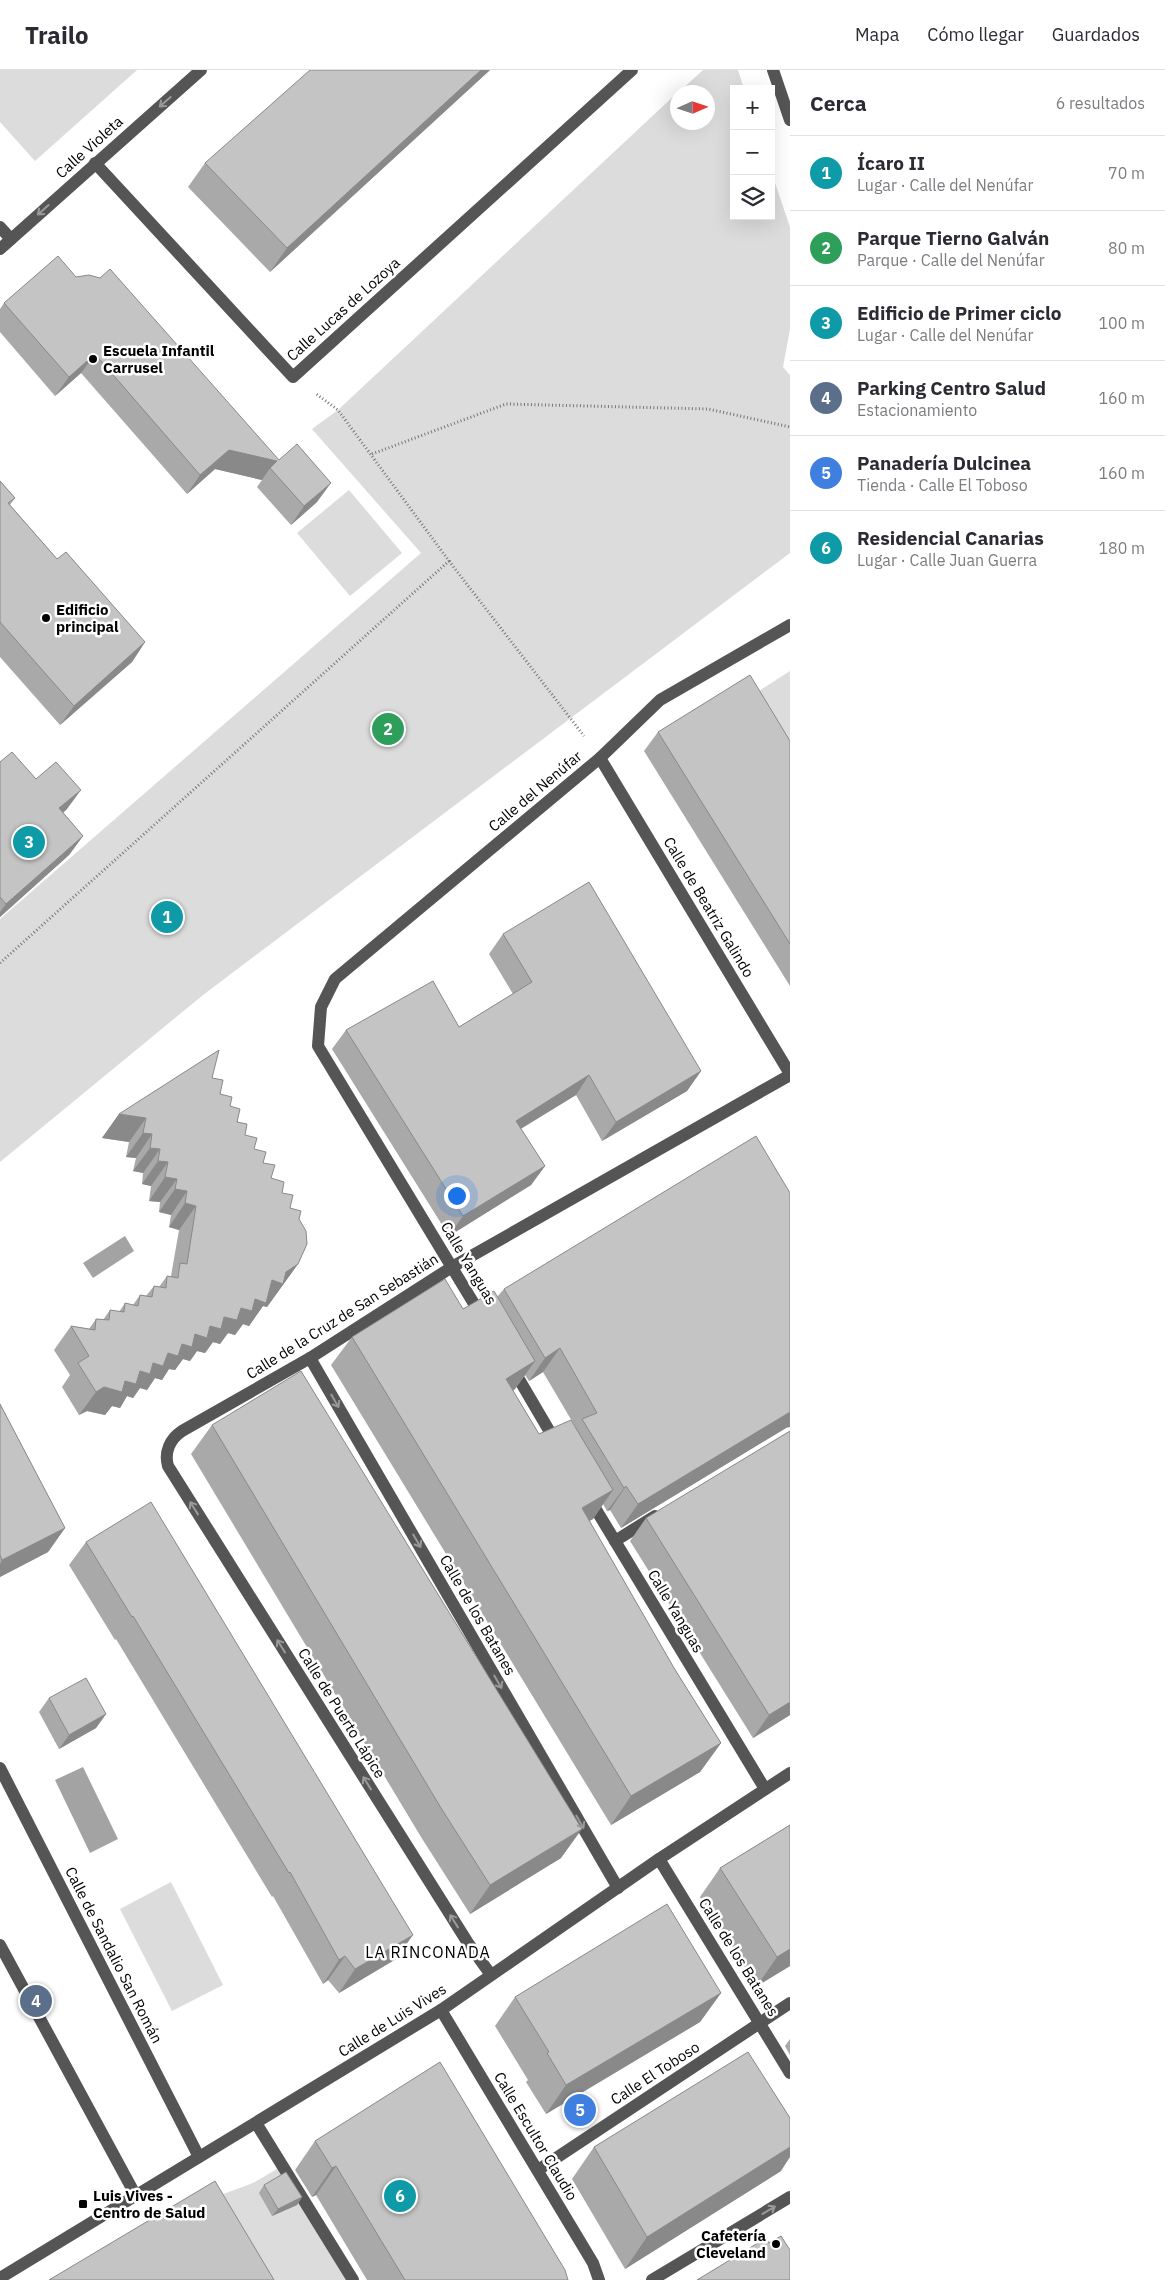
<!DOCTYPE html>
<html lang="es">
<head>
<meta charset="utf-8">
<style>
	body { margin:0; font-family:"IBM Plex Sans",sans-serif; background:#f2f2f3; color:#2b2b33 }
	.controls { position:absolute; right:15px; top:15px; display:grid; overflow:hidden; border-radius:0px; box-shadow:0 5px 20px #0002 }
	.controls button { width:45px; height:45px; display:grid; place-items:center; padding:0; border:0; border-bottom:1px solid #e1e1e2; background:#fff; color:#2b2b33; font:25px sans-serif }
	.compass { position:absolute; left:670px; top:15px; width:45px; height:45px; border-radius:50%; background:#fff; box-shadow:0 5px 20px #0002; rotate:87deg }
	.you { position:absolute; left:456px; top:1125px; width:18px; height:18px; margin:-12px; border:4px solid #fff; border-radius:50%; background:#1a73e8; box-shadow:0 0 0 8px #1a73e833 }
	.badge { display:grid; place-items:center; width:32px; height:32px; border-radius:50%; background:#0b8043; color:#fff; font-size:16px; font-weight:700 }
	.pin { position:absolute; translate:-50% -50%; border:2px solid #fff; box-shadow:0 1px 5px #0006 }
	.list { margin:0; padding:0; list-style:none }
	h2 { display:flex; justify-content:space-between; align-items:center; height:65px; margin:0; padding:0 20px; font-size:21px }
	h2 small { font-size:16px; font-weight:400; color:#7c7c81 }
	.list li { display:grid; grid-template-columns:32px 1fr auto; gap:15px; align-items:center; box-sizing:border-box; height:75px; padding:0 20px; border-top:1px solid #e1e1e2 }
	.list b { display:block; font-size:19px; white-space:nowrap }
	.list p { margin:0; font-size:16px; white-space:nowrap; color:#7c7c81 }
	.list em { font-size:16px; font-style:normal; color:#7c7c81 }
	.icon { flex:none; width:28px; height:28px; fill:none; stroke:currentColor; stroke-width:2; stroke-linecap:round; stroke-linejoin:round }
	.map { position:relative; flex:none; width:790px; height:2210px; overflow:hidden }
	header { display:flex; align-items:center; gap:30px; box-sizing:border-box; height:70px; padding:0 25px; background:#fff; border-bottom:1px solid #e1e1e2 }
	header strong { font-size:24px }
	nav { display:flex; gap:28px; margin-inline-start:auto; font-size:18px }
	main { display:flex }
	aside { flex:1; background:#fff }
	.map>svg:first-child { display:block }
	.green { fill:#dcdcdc }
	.water { fill:#a3a3a3 }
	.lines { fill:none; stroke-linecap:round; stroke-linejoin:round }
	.path { stroke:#777; stroke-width:3; stroke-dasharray:1 2.5; stroke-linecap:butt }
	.minor { stroke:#555; stroke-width:12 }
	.wall { fill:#a9a9a9; fill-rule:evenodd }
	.shaded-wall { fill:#898989 }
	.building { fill:#c4c4c4; stroke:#898989 }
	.oneway { stroke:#999 }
	.poi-dot { fill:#000; stroke:#fff; stroke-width:2 }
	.labels { text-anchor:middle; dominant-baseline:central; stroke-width:5; stroke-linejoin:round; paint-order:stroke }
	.street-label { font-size:15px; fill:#000; stroke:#fff }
	.poi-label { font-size:15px; font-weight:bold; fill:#000; stroke:#fff; text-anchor:start }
	.neighbourhood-label { font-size:16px; letter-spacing:1px; fill:#000; stroke:#fff }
</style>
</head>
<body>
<header>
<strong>Trailo</strong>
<nav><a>Mapa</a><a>Cómo llegar</a><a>Guardados</a></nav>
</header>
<main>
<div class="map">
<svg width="790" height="2210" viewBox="0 0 790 2210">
	<rect width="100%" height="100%" fill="#fff"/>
	<g class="green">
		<path d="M 0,0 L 137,0 L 35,91 L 0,52 Z"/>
		<path d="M 703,0 L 738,0 L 744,19 L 734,19 L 734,146 L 771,146 L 771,101 L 790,157 L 790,259 L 783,297 L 790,305 L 790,483 L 203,925 L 0,1092 L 0,849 L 421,483 L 312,359 L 338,340 L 677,23 L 678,52 L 708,52 L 708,22 L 679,22 Z"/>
		<path d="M 349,420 L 402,483 L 350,526 L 297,463 Z"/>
		<path d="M 790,601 L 790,713 L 742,632 Z"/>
		<path d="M 171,1812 L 223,1915 L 172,1941 L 120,1839 Z"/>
		<path d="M 282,2096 L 353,2210 L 245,2210 L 199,2133 L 253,2113 Z"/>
	</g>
	<g class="water">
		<path d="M 125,1166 L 134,1181 L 93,1208 L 83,1193 Z"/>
		<path d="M 83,1697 L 118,1769 L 90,1783 L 55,1710 Z"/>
	</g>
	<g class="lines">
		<g class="path">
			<path d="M 372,384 L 506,334 L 708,339 L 790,357"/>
			<path d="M 449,491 L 584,666"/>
			<path d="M 0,893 L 449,491 L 338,340 L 315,323"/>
		</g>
		<g class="minor">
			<path d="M 773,0 L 790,50"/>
			<path d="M 95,93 L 293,307 L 632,0"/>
			<path d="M 0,157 L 11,169"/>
			<path d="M 0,179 L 201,0"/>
			<path d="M 600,688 L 790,1004"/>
			<path d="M 482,1247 L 318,976 L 321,937 L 335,909 L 600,688 L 660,630 L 790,555"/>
			<path d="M 310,1288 L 618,1818"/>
			<path d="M 513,1299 L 557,1374"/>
			<path d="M 589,1428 L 765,1719"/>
			<path d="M 615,1471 L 655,1446"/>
			<path d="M 0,1698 L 199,2087"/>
			<path d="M 659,1789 L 790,2003"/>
			<path d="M 0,1875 L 136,2126"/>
			<path d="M 491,1905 L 468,1873 L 168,1396 C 164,1382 170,1369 182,1361 L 310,1288 L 452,1197 L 790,1005"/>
			<path d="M 441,1940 L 593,2193 L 599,2210"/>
			<path d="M 256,2053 L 353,2210"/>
			<path d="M 538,2100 L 790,1933"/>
			<path d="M 0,2208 L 441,1940 L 659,1789 L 790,1703"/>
			<path d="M 652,2210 L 790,2127"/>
		</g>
	</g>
	<g class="wall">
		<path d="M 490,0 L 270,202 L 188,117 L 205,93 Z"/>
		<path d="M 76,207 L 279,390 L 317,432 L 291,455 L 257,417 L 262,410 L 215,399 L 187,424 L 81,303 L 55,326 L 0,262 L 0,239 L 4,233 Z"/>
		<path d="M 0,411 L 15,428 L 10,435 L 57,489 L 145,572 L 132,592 L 60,655 L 0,587 Z"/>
		<path d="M 658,662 L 790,671 L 790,916 L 644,681 Z"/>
		<path d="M 0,692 L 36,709 L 67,739 L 63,743 L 83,766 L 69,785 L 0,847 Z"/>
		<path d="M 503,864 L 701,1001 L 687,1021 L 602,1071 L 576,1025 L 521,1059 L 545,1096 L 531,1115 L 449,1166 L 332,979 L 346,960 L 459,957 L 513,924 L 489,884 Z"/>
		<path d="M 212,1008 L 220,1024 L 230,1036 L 245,1065 L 263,1093 L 271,1108 L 282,1123 L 290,1138 L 299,1149 L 298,1194 L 267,1237 L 263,1236 L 249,1256 L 243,1254 L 235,1265 L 228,1263 L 220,1274 L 213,1272 L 205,1283 L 197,1281 L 190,1291 L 183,1289 L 175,1300 L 169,1299 L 162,1310 L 155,1308 L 147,1320 L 140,1318 L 133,1328 L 127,1326 L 120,1338 L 112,1336 L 105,1345 L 87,1341 L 79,1345 L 62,1317 L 70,1305 L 54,1280 L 71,1256 L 89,1259 L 96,1249 L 103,1250 L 110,1240 L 119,1242 L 125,1233 L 133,1235 L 140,1225 L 146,1226 L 154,1216 L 159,1217 L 167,1206 L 171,1206 L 179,1160 L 169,1157 L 171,1145 L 159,1142 L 160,1132 L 149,1131 L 151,1116 L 142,1114 L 143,1103 L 133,1101 L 136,1088 L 126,1087 L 129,1072 L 102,1068 L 119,1044 Z"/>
		<path d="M 504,1219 L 786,1358 L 621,1458 L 610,1440 L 607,1441 L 603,1434 L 593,1449 L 589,1451 L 674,1598 L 721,1673 L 700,1702 L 611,1755 L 331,1295 L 352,1267 L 463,1239 L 497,1227 ZM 543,1302 L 576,1358 L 539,1364 L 513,1321 L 515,1319 L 525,1305 L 529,1311 Z"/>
		<path d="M 0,1334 L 65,1458 L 48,1482 L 0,1507 Z"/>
		<path d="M 212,1355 L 561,1788 L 470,1844 L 421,1767 L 191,1384 Z"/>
		<path d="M 646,1448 L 790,1645 L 753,1668 L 630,1471 Z"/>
		<path d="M 86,1472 L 396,1889 L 339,1923 L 328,1910 L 323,1914 L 273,1826 L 272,1827 L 116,1569 L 115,1570 L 69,1495 Z"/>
		<path d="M 49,1628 L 106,1644 L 96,1658 L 59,1679 L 39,1642 Z"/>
		<path d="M 790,1755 L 790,1896 L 757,1916 L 700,1827 L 720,1798 Z"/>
		<path d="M 721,1923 L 700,1952 L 546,2044 L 526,2012 L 528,2010 L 495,1956 L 515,1927 Z"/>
		<path d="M 790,1969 L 790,1985 L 785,1976 Z"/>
		<path d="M 315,2071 L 568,2210 L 367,2210 L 316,2125 L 312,2127 L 295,2100 Z"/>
		<path d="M 594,2077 L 781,2101 L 625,2199 L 572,2109 Z"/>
		<path d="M 264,2115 L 302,2127 L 297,2135 L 272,2146 L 259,2123 Z"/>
	</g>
	<g class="shaded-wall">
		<path d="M 481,0 L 490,0 L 270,202 L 287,178 Z"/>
		<path d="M 95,284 L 81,303 L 55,326 L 69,307 Z"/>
		<path d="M 229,380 L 277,391 L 270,398 L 262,410 L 215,399 L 187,424 L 200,405 Z"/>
		<path d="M 331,413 L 317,432 L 291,455 L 304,436 Z"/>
		<path d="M 145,572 L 132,592 L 60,655 L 74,636 Z"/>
		<path d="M 81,720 L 67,739 L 45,758 L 59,738 Z"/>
		<path d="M 83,766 L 69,785 L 0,847 L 0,842 L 6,834 Z"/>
		<path d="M 701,1001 L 687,1021 L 602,1071 L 616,1052 Z"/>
		<path d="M 589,1005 L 576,1025 L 502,1070 L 516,1051 Z"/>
		<path d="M 119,1044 L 146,1048 L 129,1072 L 102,1068 Z"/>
		<path d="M 143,1063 L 152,1064 L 136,1088 L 126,1087 Z"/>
		<path d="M 150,1078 L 160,1079 L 143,1103 L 133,1101 Z"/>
		<path d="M 158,1091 L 168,1092 L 151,1116 L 142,1114 Z"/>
		<path d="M 545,1096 L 531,1115 L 449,1166 L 463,1146 Z"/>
		<path d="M 165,1107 L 177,1109 L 160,1132 L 149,1131 Z"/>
		<path d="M 175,1119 L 187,1121 L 171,1145 L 159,1142 Z"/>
		<path d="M 185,1133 L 196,1136 L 179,1160 L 169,1157 Z"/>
		<path d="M 298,1194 L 267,1237 L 263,1236 L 249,1256 L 243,1254 L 235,1265 L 228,1263 L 220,1274 L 213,1272 L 205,1283 L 197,1281 L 190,1291 L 183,1289 L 175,1300 L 169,1299 L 162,1310 L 155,1308 L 147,1320 L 140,1318 L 133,1328 L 127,1326 L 120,1338 L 112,1336 L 105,1345 L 87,1341 L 79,1345 L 96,1322 L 104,1317 L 125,1311 L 153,1293 L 168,1283 L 195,1264 L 224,1247 L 241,1238 L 255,1229 L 272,1210 Z"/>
		<path d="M 560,1278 L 543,1302 L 529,1311 L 545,1288 Z"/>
		<path d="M 535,1291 L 515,1319 L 485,1338 L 506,1309 Z"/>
		<path d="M 790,1342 L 790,1357 L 786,1358 L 621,1458 L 638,1434 Z"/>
		<path d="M 626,1416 L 610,1440 L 607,1441 L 624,1418 Z"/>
		<path d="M 613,1420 L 593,1449 L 562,1467 L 582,1438 Z"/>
		<path d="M 65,1458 L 48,1482 L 0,1507 L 0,1494 L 2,1490 Z"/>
		<path d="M 790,1632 L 790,1645 L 753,1668 L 769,1645 Z"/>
		<path d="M 106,1644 L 96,1658 L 59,1679 L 69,1665 Z"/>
		<path d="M 721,1673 L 700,1702 L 611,1755 L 631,1726 Z"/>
		<path d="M 582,1759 L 561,1788 L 470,1844 L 490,1815 Z"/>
		<path d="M 413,1865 L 396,1889 L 339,1923 L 355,1899 Z"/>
		<path d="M 790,1879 L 790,1896 L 757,1916 L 777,1887 Z"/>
		<path d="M 345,1886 L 328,1910 L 323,1914 L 339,1890 Z"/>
		<path d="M 721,1923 L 700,1952 L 546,2044 L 566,2015 Z"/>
		<path d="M 790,2077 L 790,2087 L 781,2101 L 625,2199 L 647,2167 Z"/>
		<path d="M 336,2096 L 316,2125 L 312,2127 L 332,2098 Z"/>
		<path d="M 302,2127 L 297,2135 L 272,2146 L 278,2139 Z"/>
	</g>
	<g class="building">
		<path d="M 310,0 L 481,0 L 287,178 L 205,93 Z"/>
		<path d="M 58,186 L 76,207 L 89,205 L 100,208 L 110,199 L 279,390 L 297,374 L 331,413 L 304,436 L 270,398 L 277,391 L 229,380 L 200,405 L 95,284 L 69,307 L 4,233 Z"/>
		<path d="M 0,411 L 15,428 L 8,433 L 57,489 L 66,482 L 145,572 L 74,636 L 0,552 Z"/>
		<path d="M 750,605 L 790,671 L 790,874 L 658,662 Z"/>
		<path d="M 12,682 L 36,709 L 56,692 L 81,720 L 59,738 L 83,766 L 6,834 L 0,827 L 0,692 Z"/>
		<path d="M 589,812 L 701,1001 L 616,1052 L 589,1005 L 516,1051 L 545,1096 L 463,1146 L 346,960 L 433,911 L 459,957 L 532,912 L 503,864 Z"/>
		<path d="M 219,980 L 212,1008 L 223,1010 L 220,1024 L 232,1027 L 230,1036 L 240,1039 L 237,1052 L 247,1054 L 245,1065 L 257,1068 L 254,1079 L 266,1082 L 263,1093 L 275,1095 L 271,1108 L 284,1112 L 282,1123 L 293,1125 L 290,1138 L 301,1141 L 299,1149 L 306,1161 L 307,1174 L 298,1194 L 286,1202 L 283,1214 L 272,1210 L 266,1233 L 255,1229 L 252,1241 L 241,1238 L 237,1250 L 224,1247 L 221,1259 L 210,1256 L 207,1268 L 195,1264 L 192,1277 L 182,1274 L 178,1286 L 168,1283 L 163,1296 L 153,1293 L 150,1304 L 140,1301 L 136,1314 L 125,1311 L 122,1322 L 104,1317 L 96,1322 L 78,1293 L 89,1286 L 71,1256 L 95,1260 L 96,1249 L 109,1250 L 110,1240 L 124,1242 L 125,1233 L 138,1236 L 140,1225 L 152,1227 L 154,1216 L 166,1218 L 167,1206 L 178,1208 L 180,1193 L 187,1194 L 196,1136 L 185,1133 L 187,1121 L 175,1119 L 177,1109 L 165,1107 L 168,1092 L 158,1091 L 160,1079 L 150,1078 L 152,1064 L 143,1063 L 146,1048 L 119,1044 Z"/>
		<path d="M 756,1066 L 790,1123 L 790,1342 L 638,1434 L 626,1416 L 624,1418 L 582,1349 L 597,1343 L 560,1278 L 545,1288 L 504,1219 Z"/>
		<path d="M 445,1209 L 463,1239 L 494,1221 L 535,1291 L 506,1309 L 539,1364 L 571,1350 L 613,1420 L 582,1438 L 674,1598 L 721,1673 L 631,1726 L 352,1267 Z"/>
		<path d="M 301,1301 L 582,1759 L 490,1815 L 441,1738 L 212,1355 Z"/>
		<path d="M 0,1334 L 65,1458 L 2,1490 L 0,1485 Z"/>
		<path d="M 790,1361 L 790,1632 L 769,1645 L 646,1448 Z"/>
		<path d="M 151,1432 L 413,1865 L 355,1899 L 345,1886 L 339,1890 L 290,1802 L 289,1803 L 133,1546 L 132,1547 L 86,1472 Z"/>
		<path d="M 86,1608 L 106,1644 L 69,1665 L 49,1628 Z"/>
		<path d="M 790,1755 L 790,1879 L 777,1887 L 720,1798 Z"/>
		<path d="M 667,1834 L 721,1923 L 566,2015 L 547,1983 L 549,1982 L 515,1927 Z"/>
		<path d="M 748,1982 L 790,2048 L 790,2077 L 647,2167 L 594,2077 Z"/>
		<path d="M 440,1992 L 565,2200 L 568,2210 L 405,2210 L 336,2096 L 332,2098 L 315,2071 Z"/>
		<path d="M 286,2102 L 302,2127 L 278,2139 L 264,2115 Z"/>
		<path d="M 215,2111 L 274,2210 L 49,2210 Z"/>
		<path d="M 781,2166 L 790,2180 L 790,2210 L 697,2210 L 766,2168 L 769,2173 Z"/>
	</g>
	<defs><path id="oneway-shaft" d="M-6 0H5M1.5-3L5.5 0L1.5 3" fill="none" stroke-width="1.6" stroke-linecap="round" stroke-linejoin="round" transform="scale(1.25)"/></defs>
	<g class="oneway">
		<use href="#oneway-shaft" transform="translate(165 32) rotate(139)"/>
		<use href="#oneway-shaft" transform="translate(43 140) rotate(138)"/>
		<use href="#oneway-shaft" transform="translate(335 1331) rotate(60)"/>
		<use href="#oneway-shaft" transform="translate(194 1438) rotate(-122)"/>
		<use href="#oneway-shaft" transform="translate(417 1471) rotate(60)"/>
		<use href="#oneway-shaft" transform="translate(281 1576) rotate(-122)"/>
		<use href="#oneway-shaft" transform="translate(498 1612) rotate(60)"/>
		<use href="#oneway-shaft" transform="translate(367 1713) rotate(-122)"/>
		<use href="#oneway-shaft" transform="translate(580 1752) rotate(60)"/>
		<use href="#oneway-shaft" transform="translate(454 1851) rotate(-122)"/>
		<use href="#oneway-shaft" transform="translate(769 2140) rotate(-31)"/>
	</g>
	<g class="poi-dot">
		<circle cx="93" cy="289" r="5"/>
		<circle cx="46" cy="548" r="5"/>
		<rect x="78" y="2129" width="10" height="10" rx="2.5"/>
		<circle cx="776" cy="2174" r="5"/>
	</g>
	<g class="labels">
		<g class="street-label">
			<text transform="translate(89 77) rotate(-42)">Calle Violeta</text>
			<text transform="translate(343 239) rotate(-42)">Calle Lucas de Lozoya</text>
			<text transform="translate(535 721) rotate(-40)">Calle del Nenúfar</text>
			<text transform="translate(709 837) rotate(59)">Calle de Beatriz Galindo</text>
			<text transform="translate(469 1193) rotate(59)">Calle Yanguas</text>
			<text transform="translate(342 1246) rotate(-32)">Calle de la Cruz de San Sebastián</text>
			<text transform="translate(676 1541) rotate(59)">Calle Yanguas</text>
			<text transform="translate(478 1545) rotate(60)">Calle de los Batanes</text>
			<text transform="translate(342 1643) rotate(58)">Calle de Puerto Lápice</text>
			<text transform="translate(114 1885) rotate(63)">Calle de Sandalio San Román</text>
			<text transform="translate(739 1887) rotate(58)">Calle de los Batanes</text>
			<text transform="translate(392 1950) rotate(-32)">Calle de Luis Vives</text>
			<text transform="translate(655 2003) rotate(-33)">Calle El Toboso</text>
			<text transform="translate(536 2066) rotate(59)">Calle Escultor Claudio</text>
		</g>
		<g class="poi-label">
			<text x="103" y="280">Escuela Infantil<tspan x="103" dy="17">Carrusel</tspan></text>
			<text x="56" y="539">Edificio<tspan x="56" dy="17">principal</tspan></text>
			<text x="93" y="2125">Luis Vives -<tspan x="93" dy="17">Centro de Salud</tspan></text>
			<text x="766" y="2165" text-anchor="end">Cafetería<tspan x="766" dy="17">Cleveland</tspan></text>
		</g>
		<g class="neighbourhood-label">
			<text x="428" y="1882">LA RINCONADA</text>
		</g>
	</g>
</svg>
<div class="controls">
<button>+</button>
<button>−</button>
<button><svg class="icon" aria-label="layers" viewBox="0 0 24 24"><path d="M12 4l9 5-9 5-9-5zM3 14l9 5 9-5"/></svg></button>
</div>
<svg class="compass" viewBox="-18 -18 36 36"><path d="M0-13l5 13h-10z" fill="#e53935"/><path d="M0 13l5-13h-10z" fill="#7c7c81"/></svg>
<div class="you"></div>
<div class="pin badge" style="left:167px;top:847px;background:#0f9aa8">1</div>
<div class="pin badge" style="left:388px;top:659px;background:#2e9e5b">2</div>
<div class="pin badge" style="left:29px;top:772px;background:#0f9aa8">3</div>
<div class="pin badge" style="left:36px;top:1931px;background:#5c6f8a">4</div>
<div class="pin badge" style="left:580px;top:2040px;background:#3f7fe0">5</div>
<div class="pin badge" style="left:400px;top:2126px;background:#0f9aa8">6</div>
</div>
<aside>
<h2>Cerca<small>6 resultados</small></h2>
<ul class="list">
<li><span class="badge" style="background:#0f9aa8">1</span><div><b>Ícaro II</b><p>Lugar · Calle del Nenúfar</p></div><em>70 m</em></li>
<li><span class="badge" style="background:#2e9e5b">2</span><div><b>Parque Tierno Galván</b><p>Parque · Calle del Nenúfar</p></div><em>80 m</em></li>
<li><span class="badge" style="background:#0f9aa8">3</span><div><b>Edificio de Primer ciclo</b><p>Lugar · Calle del Nenúfar</p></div><em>100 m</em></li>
<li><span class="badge" style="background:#5c6f8a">4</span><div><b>Parking Centro Salud</b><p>Estacionamiento</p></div><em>160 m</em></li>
<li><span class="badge" style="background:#3f7fe0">5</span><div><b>Panadería Dulcinea</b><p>Tienda · Calle El Toboso</p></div><em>160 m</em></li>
<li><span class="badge" style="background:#0f9aa8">6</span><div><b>Residencial Canarias</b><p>Lugar · Calle Juan Guerra</p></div><em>180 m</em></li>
</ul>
</aside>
</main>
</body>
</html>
